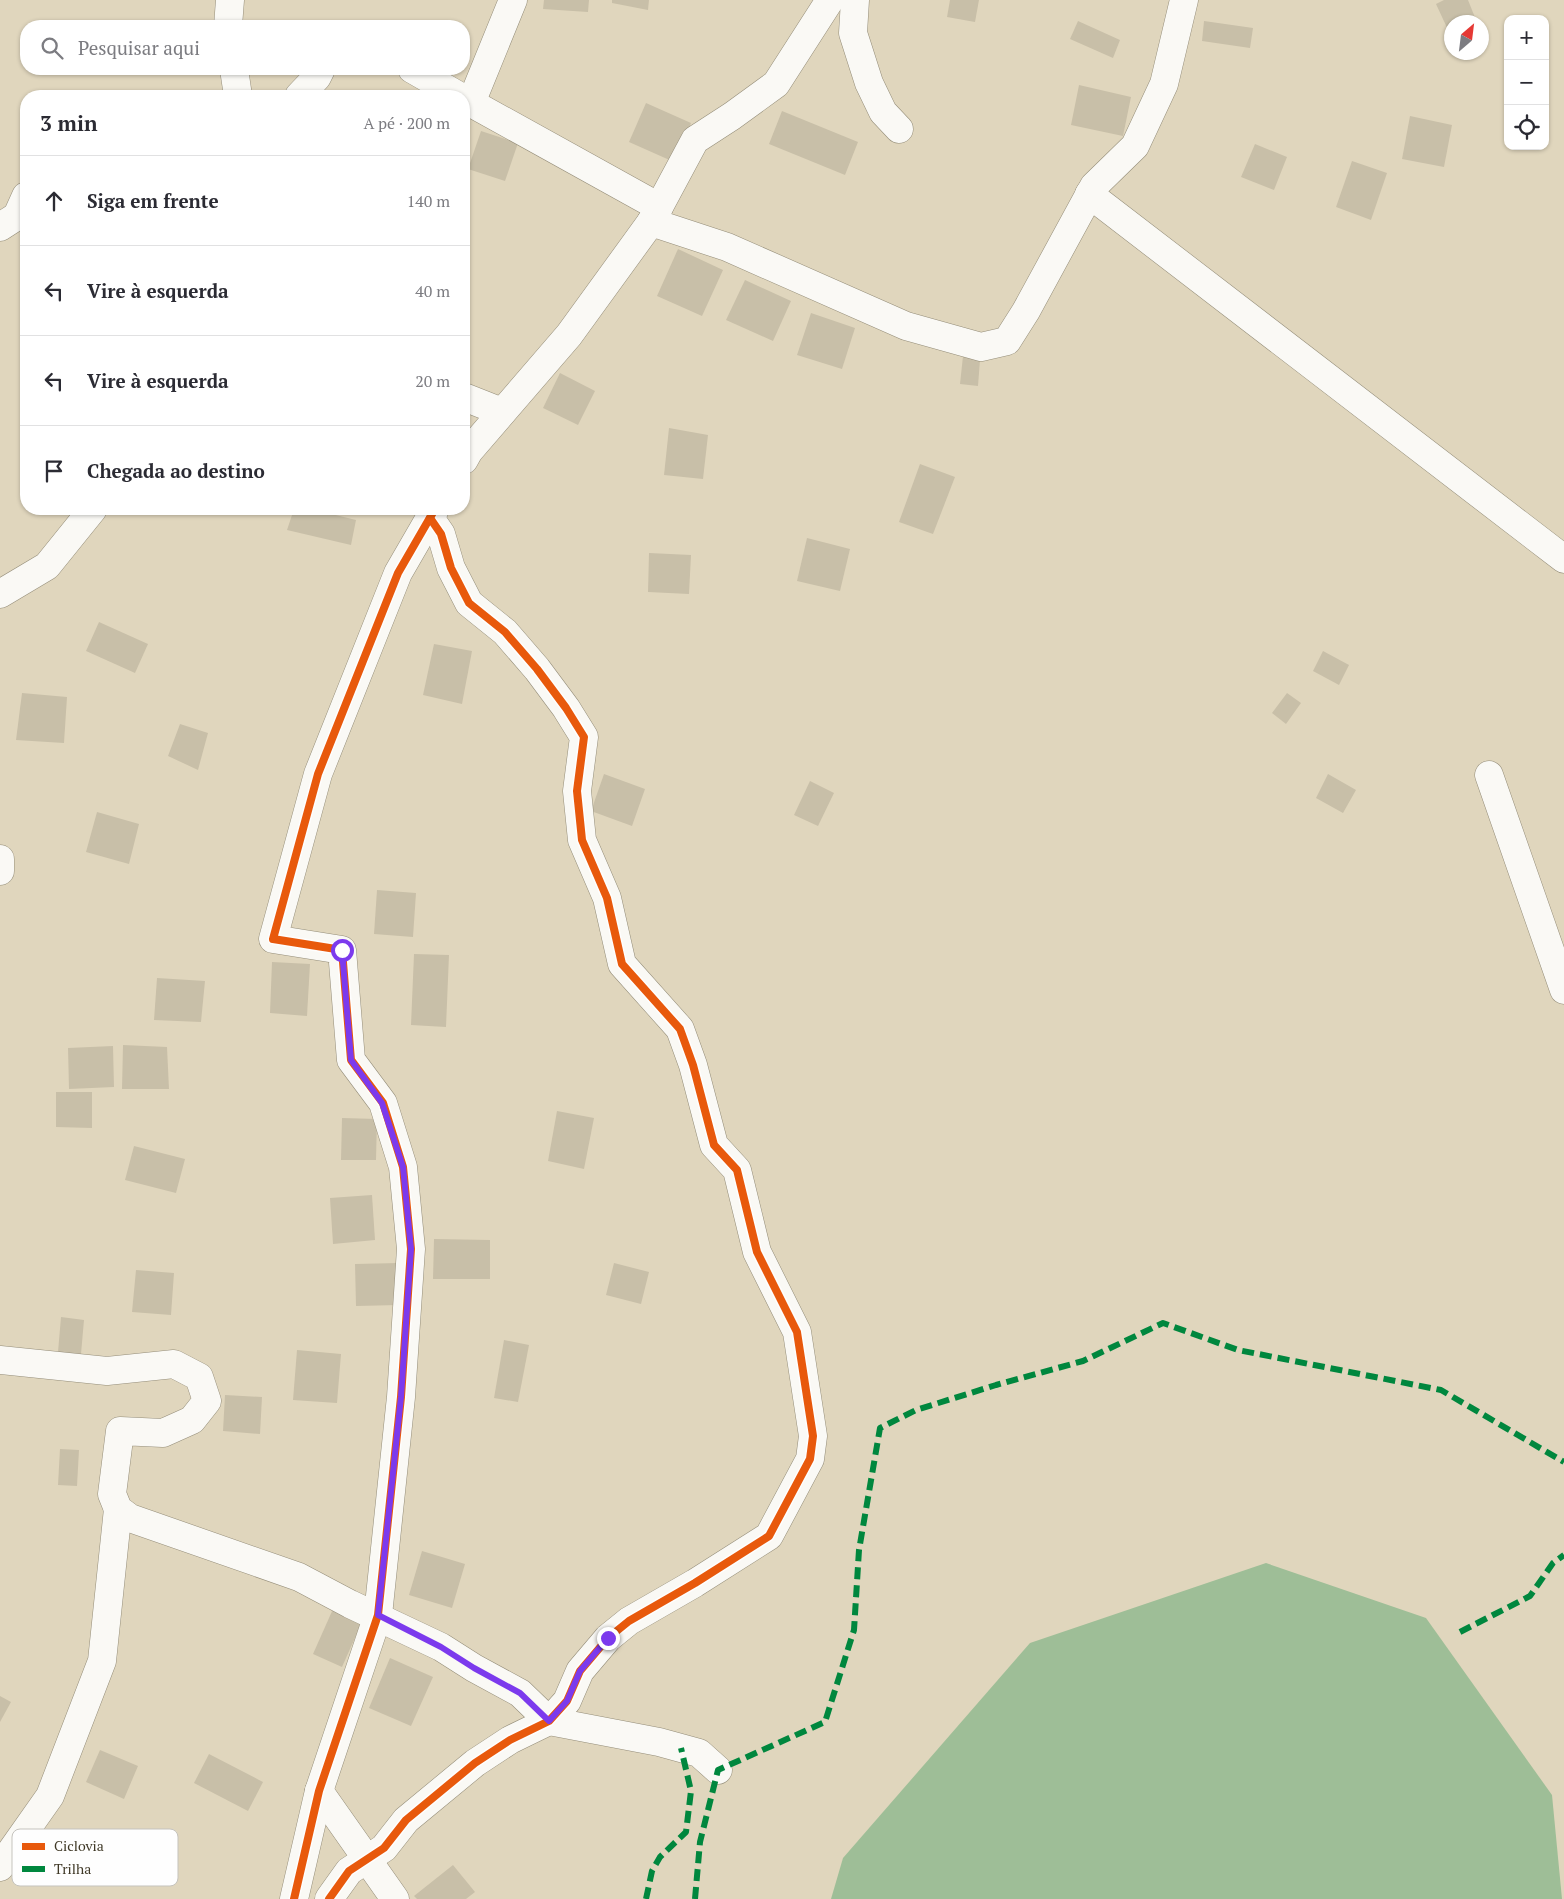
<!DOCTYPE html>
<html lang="pt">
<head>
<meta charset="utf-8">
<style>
	body { margin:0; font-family:"PT Serif",serif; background:#f7f7f7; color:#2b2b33 }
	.controls { position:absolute; right:15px; top:15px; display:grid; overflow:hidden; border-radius:10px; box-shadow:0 1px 4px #0004 }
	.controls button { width:45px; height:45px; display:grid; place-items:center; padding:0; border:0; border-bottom:1px solid #e1e1e2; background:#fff; color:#2b2b33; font:25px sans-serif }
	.compass { position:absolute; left:1444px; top:15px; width:45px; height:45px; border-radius:50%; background:#fff; box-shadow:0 1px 4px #0004; rotate:28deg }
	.stop { position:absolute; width:15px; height:15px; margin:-11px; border:4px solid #7c3aed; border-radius:50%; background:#fff }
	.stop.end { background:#7c3aed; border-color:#fff; box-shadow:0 1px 5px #0008 }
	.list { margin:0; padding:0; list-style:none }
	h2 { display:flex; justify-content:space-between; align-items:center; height:65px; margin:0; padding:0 20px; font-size:21px }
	h2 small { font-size:16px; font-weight:400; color:#7c7c81 }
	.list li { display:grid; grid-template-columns:32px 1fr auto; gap:15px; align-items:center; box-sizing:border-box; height:90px; padding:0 20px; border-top:1px solid #e1e1e2 }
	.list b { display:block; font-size:19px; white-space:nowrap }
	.list em { font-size:16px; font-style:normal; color:#7c7c81 }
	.icon { flex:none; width:28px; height:28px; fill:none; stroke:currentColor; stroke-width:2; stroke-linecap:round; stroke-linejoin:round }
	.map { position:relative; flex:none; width:1564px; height:1899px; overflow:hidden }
	.search { position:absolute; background:#fff; box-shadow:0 1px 4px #0004; left:20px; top:20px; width:450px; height:55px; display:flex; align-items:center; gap:12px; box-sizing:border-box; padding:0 18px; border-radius:20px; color:#7c7c81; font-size:19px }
	.panel { position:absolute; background:#fff; box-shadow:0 1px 4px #0004; left:20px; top:90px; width:450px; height:425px; border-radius:20px }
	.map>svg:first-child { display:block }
	.water { fill:#9ebe97 }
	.building { fill:#c8bfa8 }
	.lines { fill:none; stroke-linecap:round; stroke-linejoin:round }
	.minor-casing { stroke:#948d79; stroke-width:29 }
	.minor { stroke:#faf9f5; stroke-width:28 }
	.quiet { stroke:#00873e; stroke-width:6; stroke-dasharray:12 6; stroke-linecap:butt }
	.cycleway-casing { stroke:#fefefe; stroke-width:11 }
	.cycleway { stroke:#e8590c; stroke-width:8 }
	.route { stroke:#7c3aed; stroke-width:6 }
	.key { fill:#fefefe; stroke:#c5c3bd; stroke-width:1 }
	.key-label { font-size:14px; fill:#3f3826 }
</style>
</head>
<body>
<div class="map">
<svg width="1564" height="1899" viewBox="0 0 1564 1899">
	<rect width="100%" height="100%" fill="#e0d6bd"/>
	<path class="water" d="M 1266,1563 L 1426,1618 L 1552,1795 L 1562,1899 L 831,1899 L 843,1858 L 1030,1643 Z"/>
	<g class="building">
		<path d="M 544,0 L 589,0 L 588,12 L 543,9 Z"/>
		<path d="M 612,0 L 649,0 L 648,10 L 612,3 Z"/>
		<path d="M 950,0 L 979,0 L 975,22 L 947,17 Z"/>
		<path d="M 1444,0 L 1468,0 L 1476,20 L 1470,22 L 1452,22 L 1452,31 L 1449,32 L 1436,4 Z"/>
		<path d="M 1078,21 L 1120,40 L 1113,58 L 1070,39 Z"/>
		<path d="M 1204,21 L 1253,28 L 1250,48 L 1202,41 Z"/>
		<path d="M 1079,85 L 1131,97 L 1123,136 L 1071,125 Z"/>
		<path d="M 646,103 L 691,123 L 674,162 L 629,142 Z"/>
		<path d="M 782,111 L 858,142 L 845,175 L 769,144 Z"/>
		<path d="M 1410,116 L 1452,125 L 1444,167 L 1402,159 Z"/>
		<path d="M 481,131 L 518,143 L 505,181 L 468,169 Z"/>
		<path d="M 1255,144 L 1287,157 L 1274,190 L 1241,177 Z"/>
		<path d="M 1352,161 L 1387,173 L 1371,220 L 1336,207 Z"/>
		<path d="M 678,249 L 723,270 L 702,316 L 657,296 Z"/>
		<path d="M 745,280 L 791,301 L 773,341 L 726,320 Z"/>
		<path d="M 811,313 L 855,328 L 842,369 L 797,355 Z"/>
		<path d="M 981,347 L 978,386 L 960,384 L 963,356 Z"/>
		<path d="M 560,373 L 595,391 L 578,425 L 543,408 Z"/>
		<path d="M 669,428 L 708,435 L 703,479 L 664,475 Z"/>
		<path d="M 920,464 L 955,477 L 933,534 L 899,522 Z"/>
		<path d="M 294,509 L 311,509 L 356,520 L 351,545 L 287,530 Z"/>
		<path d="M 807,538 L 850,549 L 840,591 L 797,581 Z"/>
		<path d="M 649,553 L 691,555 L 689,594 L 648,592 Z"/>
		<path d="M 99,622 L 148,644 L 135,673 L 86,651 Z"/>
		<path d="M 434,644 L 472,651 L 462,704 L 423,695 Z"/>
		<path d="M 1323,651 L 1349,665 L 1339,685 L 1313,671 Z"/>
		<path d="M 22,693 L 67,697 L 64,743 L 16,740 Z"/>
		<path d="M 1287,693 L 1301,703 L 1286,724 L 1272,713 Z"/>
		<path d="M 180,724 L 208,733 L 198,770 L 168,756 Z"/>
		<path d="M 604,774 L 645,789 L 632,826 L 591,811 Z"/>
		<path d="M 1328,774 L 1356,790 L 1343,813 L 1316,798 Z"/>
		<path d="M 810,781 L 834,793 L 818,826 L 794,815 Z"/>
		<path d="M 97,812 L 139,824 L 129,864 L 86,852 Z"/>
		<path d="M 377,890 L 416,893 L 413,937 L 374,934 Z"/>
		<path d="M 414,954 L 449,955 L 446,1027 L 411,1025 Z"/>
		<path d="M 272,962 L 310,964 L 307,1016 L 270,1013 Z"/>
		<path d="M 157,978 L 205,981 L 201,1022 L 154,1020 Z"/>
		<path d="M 123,1045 L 167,1047 L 169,1089 L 122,1089 Z"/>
		<path d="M 113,1046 L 114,1087 L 69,1089 L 68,1048 Z"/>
		<path d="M 56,1092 L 92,1092 L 92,1128 L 56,1127 Z"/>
		<path d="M 557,1111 L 594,1118 L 584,1169 L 548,1161 Z"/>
		<path d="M 342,1118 L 377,1119 L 376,1160 L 341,1160 Z"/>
		<path d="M 134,1146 L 185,1159 L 176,1193 L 125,1180 Z"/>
		<path d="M 372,1195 L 375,1240 L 333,1244 L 330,1198 Z"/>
		<path d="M 434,1239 L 490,1240 L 490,1279 L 433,1279 Z"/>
		<path d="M 399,1263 L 399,1305 L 356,1306 L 355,1264 Z"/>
		<path d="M 614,1263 L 649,1272 L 641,1304 L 606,1295 Z"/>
		<path d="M 136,1270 L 174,1273 L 171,1315 L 132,1312 Z"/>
		<path d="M 61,1317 L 84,1320 L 81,1354 L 58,1352 Z"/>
		<path d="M 504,1340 L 529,1345 L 518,1402 L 494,1398 Z"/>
		<path d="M 297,1350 L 341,1354 L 337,1403 L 293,1400 Z"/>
		<path d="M 225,1395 L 262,1397 L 260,1434 L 223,1431 Z"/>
		<path d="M 60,1449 L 79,1450 L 77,1486 L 58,1485 Z"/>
		<path d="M 422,1551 L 465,1564 L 452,1608 L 409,1595 Z"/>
		<path d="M 333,1609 L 362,1622 L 342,1667 L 313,1654 Z"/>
		<path d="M 390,1658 L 433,1677 L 411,1726 L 369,1708 Z"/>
		<path d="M 0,1696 L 11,1702 L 0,1722 Z"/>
		<path d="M 100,1750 L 138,1766 L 124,1799 L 86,1782 Z"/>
		<path d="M 209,1754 L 263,1782 L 248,1811 L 194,1783 Z"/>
		<path d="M 453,1865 L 475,1892 L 466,1899 L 417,1899 L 414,1896 Z"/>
	</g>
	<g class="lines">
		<g class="minor-casing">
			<g id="minor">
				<path d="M 855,0 L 853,33 L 869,83 L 883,112 L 899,129"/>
				<path d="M 228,26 L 230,0"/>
				<path d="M 234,69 L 238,96"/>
				<path d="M 412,69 L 459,96"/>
				<path d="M 299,96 L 317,77 L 321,69"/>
				<path d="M 464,99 L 659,207"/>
				<path d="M 471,103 L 513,0"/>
				<path d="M 1089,194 L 1564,559"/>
				<path d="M 651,222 L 727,247 L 906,326 L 981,347 L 1007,341 L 1026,311 L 1094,186 L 1135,146 L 1164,84 L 1184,0"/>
				<path d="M 0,227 L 17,216 L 26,196"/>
				<path d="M 464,397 L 502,412"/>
				<path d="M 464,460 L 469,451 L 569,335 L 651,222 L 695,140 L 732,116 L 776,84 L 830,0"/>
				<path d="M 0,594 L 47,566 L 93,509"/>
				<path d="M 1489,775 L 1564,990"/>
				<path d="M 0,859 L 0,871"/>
				<path d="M 0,1360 L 107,1371 L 174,1364 L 199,1377 L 207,1401 L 192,1420 L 163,1433 L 120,1431 L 112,1494 L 118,1509 L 130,1518 L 299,1577 L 350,1604 L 441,1647 L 474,1668 L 520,1693 L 549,1721 L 659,1742 L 699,1753 L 718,1770"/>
				<path d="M 319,1791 L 395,1899"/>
				<path d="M 0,1867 L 50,1796 L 102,1661 L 118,1509"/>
				<path d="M 294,1899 L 319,1791 L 378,1615 L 401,1397 L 411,1249 L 403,1167 L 383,1103 L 351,1060 L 342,950 L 273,939 L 318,774 L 398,573 L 435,509"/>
				<path d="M 329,1899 L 349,1871 L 384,1848 L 406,1820 L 475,1763 L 510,1740 L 549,1721 L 567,1701 L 580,1671 L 608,1638 L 629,1621 L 695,1583 L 769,1536 L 810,1459 L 813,1436 L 797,1332 L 757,1252 L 737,1170 L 714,1145 L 693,1065 L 680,1029 L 622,964 L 607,898 L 582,840 L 577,791 L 584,737 L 566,708 L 537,669 L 505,632 L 469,603 L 451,568 L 441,534 L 430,518"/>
			</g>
		</g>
		<use href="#minor" class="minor"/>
		<g class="quiet">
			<path d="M 1460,1632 L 1530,1596 L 1553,1563 L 1564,1555"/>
			<path d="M 646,1899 L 652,1871 L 660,1857 L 686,1832 L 691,1791 L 681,1748"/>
			<path d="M 695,1899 L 700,1842 L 718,1770 L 825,1722 L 854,1630 L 859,1550 L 880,1428 L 916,1410 L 996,1385 L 1083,1361 L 1163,1323 L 1238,1350 L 1441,1390 L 1564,1462"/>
		</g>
		<g class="cycleway-casing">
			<g id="cycleway">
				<path d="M 294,1899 L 319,1791 L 378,1615 L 401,1397 L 411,1249 L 403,1167 L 383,1103 L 351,1060 L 342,950 L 273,939 L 318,774 L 398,573 L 435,509"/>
				<path d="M 329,1899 L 349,1871 L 384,1848 L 406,1820 L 475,1763 L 510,1740 L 549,1721 L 567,1701 L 580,1671 L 608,1638 L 629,1621 L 695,1583 L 769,1536 L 810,1459 L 813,1436 L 797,1332 L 757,1252 L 737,1170 L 714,1145 L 693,1065 L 680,1029 L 622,964 L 607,898 L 582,840 L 577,791 L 584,737 L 566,708 L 537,669 L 505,632 L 469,603 L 451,568 L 441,534 L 430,518"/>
			</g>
		</g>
		<use href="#cycleway" class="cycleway"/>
	</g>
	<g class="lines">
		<path class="route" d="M 342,950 L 351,1060 L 382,1103 L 403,1167 L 411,1249 L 401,1397 L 378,1615 L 441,1647 L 474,1668 L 520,1693 L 549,1721 L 567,1701 L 580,1671 L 608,1638"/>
	</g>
	<rect x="12" y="1829" width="166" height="57" rx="8" class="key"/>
	<rect x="22" y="1843" width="23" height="7" fill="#e8590c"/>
	<rect x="22" y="1866" width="23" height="6" fill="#00873e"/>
	<g class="key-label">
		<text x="54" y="1851">Ciclovia</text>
		<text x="54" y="1874">Trilha</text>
	</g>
</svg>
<div class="controls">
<button>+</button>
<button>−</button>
<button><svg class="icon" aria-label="locate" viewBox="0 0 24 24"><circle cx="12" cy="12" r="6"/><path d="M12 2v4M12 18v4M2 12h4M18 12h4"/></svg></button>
</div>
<svg class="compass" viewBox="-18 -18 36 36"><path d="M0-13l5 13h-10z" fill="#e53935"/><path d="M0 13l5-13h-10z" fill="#7c7c81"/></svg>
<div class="stop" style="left:342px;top:950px"></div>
<div class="stop end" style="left:608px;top:1638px"></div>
<div class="search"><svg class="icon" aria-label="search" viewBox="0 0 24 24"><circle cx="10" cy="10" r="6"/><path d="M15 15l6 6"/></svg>Pesquisar aqui</div>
<section class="panel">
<h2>3 min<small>A pé · 200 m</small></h2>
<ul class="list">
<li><svg class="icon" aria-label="ahead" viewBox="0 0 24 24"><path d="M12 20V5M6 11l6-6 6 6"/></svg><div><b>Siga em frente</b></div><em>140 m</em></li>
<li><svg class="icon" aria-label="left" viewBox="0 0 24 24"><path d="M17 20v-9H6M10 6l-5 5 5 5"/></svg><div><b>Vire à esquerda</b></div><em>40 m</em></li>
<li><svg class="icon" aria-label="left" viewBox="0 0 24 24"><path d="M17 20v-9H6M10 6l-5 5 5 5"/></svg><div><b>Vire à esquerda</b></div><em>20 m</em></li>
<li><svg class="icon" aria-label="arrive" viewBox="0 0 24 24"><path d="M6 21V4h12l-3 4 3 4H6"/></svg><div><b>Chegada ao destino</b></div></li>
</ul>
</section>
</div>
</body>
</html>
